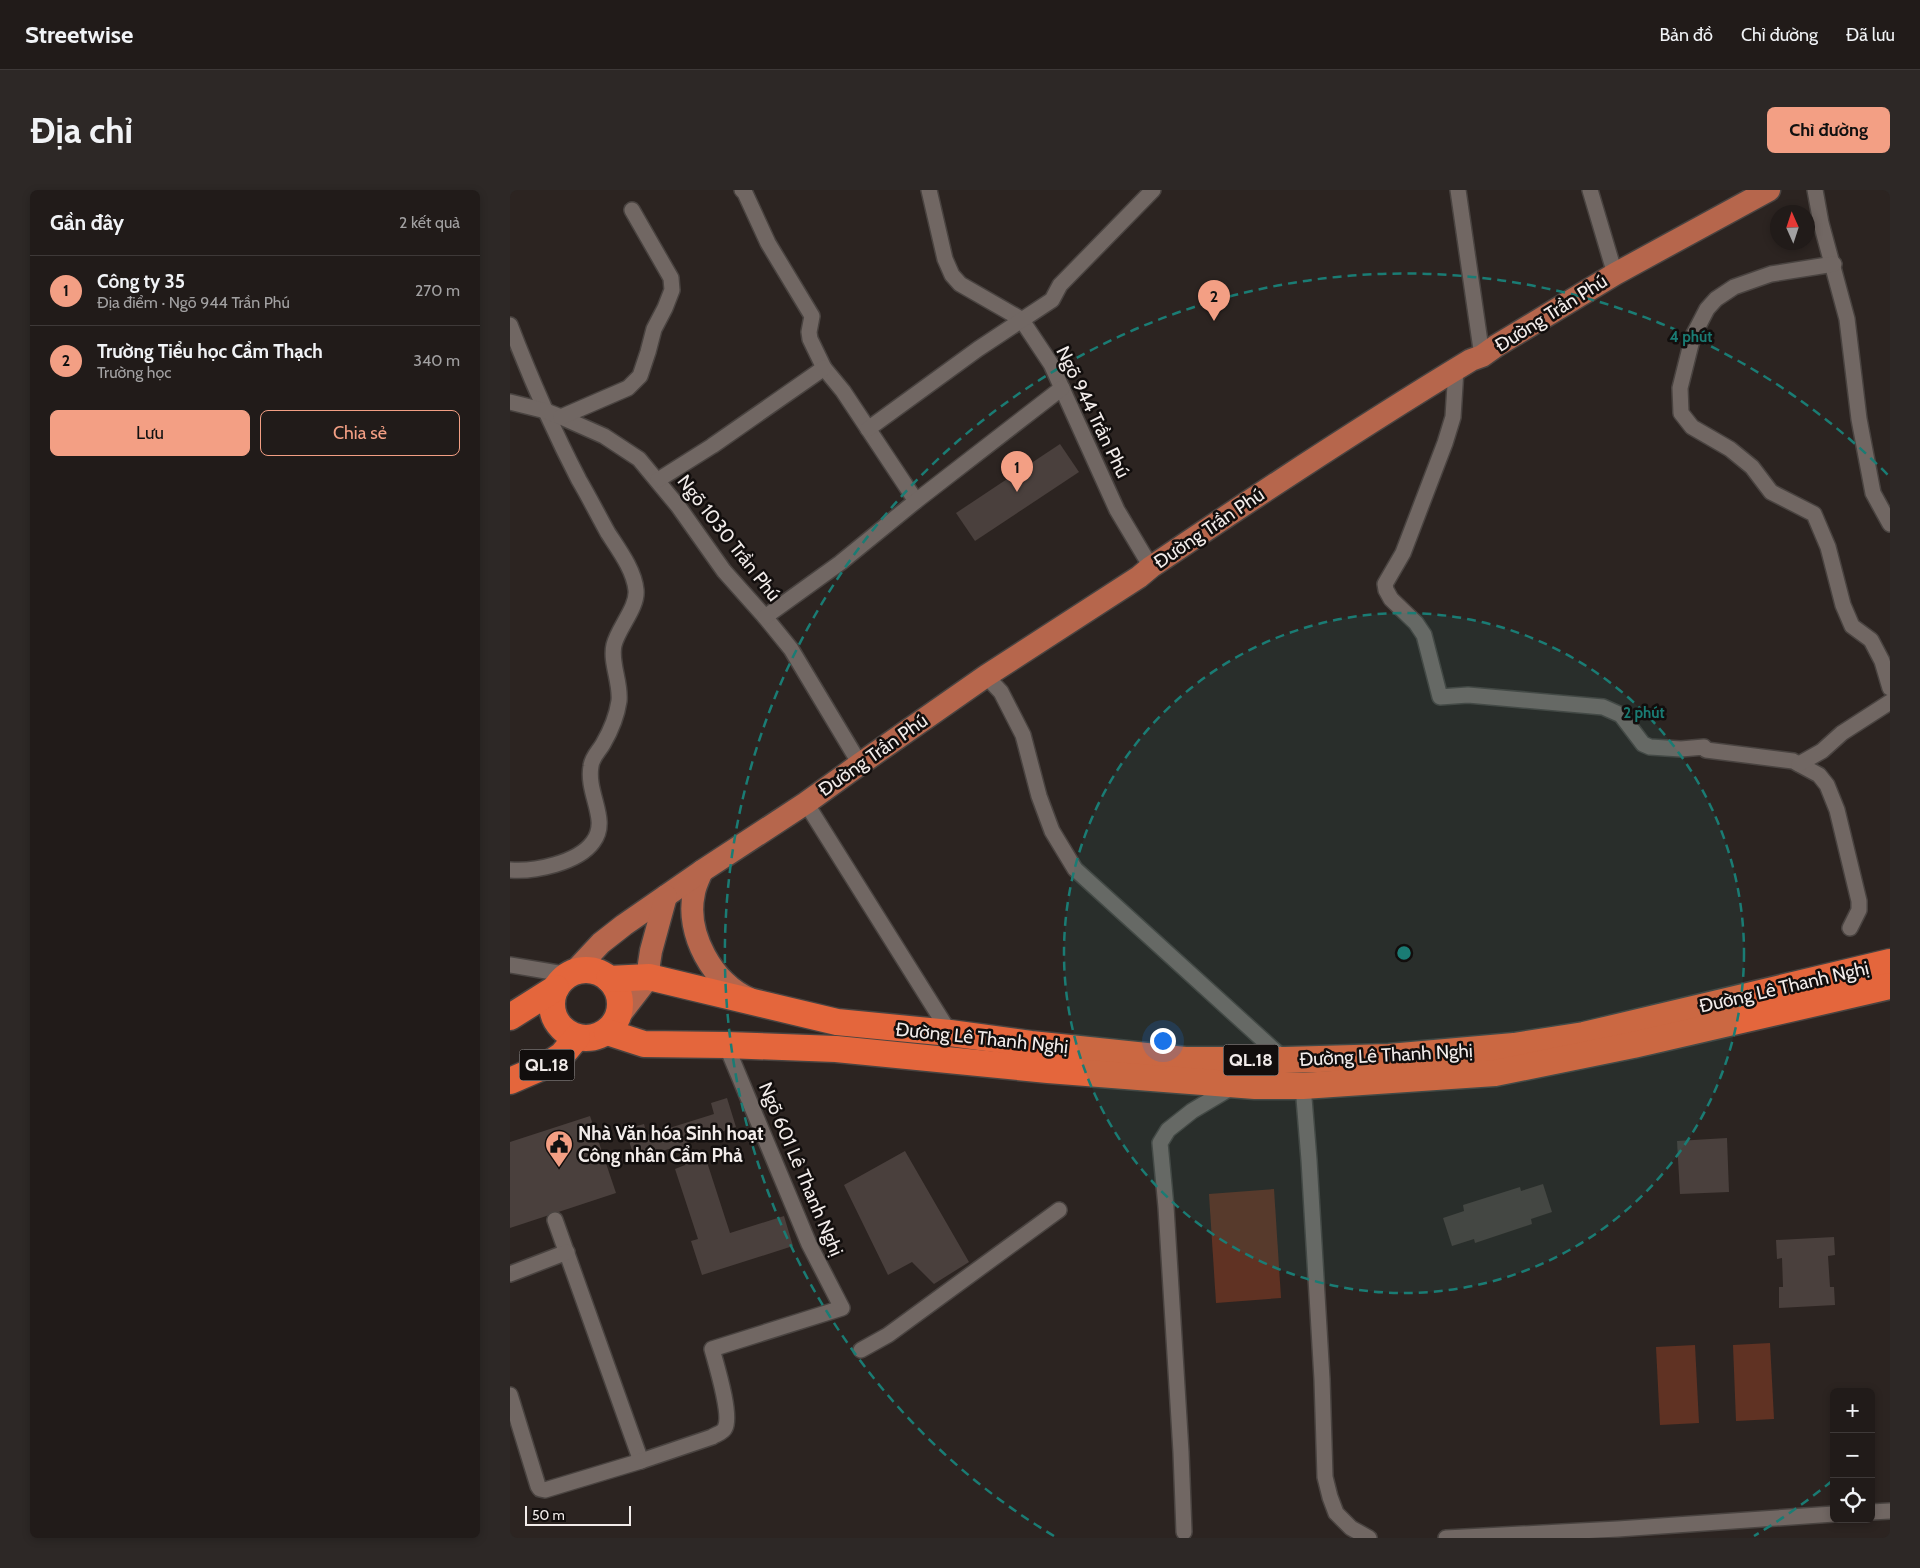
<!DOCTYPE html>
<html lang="vi">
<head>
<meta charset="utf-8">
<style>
	body { margin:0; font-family:Cabin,sans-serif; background:#2d2826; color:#f1f3f6 }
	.controls { position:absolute; right:15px; bottom:15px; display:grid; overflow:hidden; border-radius:8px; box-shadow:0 2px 8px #0003 }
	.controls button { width:45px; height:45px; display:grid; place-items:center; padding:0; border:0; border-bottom:1px solid #3e3938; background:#211b19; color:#f1f3f6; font:25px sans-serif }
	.compass { position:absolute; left:1260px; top:15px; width:45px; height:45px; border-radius:50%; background:#211b19; box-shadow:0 2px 8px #0003; rotate:357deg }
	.scale { position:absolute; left:15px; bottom:12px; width:106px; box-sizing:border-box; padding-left:5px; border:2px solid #f2ecea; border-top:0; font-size:14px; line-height:18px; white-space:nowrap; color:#f2ecea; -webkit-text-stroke:4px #120e0d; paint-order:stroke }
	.you { position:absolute; left:652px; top:850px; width:18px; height:18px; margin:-12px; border:4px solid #fff; border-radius:50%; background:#1a73e8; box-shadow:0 0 0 8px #1a73e833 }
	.badge { display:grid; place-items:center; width:32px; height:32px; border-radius:50%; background:#f39f84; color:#111; font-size:16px; font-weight:700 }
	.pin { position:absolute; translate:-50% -41px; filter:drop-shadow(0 1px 2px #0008) }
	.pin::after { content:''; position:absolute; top:26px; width:18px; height:15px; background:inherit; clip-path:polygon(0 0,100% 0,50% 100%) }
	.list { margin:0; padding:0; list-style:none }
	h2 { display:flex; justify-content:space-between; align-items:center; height:65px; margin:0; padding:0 20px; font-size:21px }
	h2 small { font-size:16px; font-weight:400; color:#a2a1a2 }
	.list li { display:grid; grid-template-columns:32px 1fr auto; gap:15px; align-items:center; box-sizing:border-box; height:70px; padding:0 20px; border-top:1px solid #3e3938 }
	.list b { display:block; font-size:19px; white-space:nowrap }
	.list p { margin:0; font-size:16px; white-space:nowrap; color:#a2a1a2 }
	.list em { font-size:16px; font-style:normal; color:#a2a1a2 }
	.actions { display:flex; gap:10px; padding:15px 20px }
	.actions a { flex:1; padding:11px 0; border:1px solid #f39f84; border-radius:8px; text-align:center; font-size:18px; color:#f39f84 }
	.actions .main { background:#f39f84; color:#111 }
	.icon { flex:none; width:28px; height:28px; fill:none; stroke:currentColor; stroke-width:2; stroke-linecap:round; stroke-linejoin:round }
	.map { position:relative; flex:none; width:1380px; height:1348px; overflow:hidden; border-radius:8px }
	header { display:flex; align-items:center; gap:30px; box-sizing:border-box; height:70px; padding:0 25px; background:#211b19; border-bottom:1px solid #3e3938 }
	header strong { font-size:24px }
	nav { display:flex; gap:28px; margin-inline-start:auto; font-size:18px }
	.intro { display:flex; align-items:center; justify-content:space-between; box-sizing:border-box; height:120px; padding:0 30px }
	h1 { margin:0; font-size:35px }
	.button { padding:12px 22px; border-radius:8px; background:#f39f84; color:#111; font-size:18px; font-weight:700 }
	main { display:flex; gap:30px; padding:0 30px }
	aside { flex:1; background:#211b19; border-radius:8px; box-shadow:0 2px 8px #0003 }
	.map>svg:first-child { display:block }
	.green { fill:#603223 }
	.building { fill:#4a403d }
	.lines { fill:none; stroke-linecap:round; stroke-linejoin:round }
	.street-casing { stroke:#494340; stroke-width:18 }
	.primary-casing { stroke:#494340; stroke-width:25 }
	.highway-casing { stroke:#494340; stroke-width:29 }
	.street { stroke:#716763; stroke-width:15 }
	.primary { stroke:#b6664c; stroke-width:22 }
	.highway { stroke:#e4663c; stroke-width:26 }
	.ring { fill:none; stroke:#1a7c74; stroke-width:2.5; stroke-dasharray:9 6 }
	.labels { text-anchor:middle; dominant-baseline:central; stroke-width:5; stroke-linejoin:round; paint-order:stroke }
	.shield { fill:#120e0d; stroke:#afa9a8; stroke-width:1 }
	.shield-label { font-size:18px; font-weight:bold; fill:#f2ecea }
	.street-label { font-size:19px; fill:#f2ecea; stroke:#120e0d }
	.poi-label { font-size:19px; font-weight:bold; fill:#f2ecea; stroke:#120e0d; text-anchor:start }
	.centre { fill:#1a7c74; stroke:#120e0d; stroke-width:2.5 }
	.ring-label { font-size:15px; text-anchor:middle; font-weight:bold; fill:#1a7c74; stroke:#120e0d; stroke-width:5; stroke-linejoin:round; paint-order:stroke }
</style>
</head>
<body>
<header>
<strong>Streetwise</strong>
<nav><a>Bản đồ</a><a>Chỉ đường</a><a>Đã lưu</a></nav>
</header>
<div class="intro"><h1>Địa chỉ</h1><a class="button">Chỉ đường</a></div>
<main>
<aside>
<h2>Gần đây<small>2 kết quả</small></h2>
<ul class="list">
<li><span class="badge">1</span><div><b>Công ty 35</b><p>Địa điểm · Ngõ 944 Trần Phú</p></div><em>270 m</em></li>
<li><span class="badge">2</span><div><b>Trường Tiểu học Cẩm Thạch</b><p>Trường học</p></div><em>340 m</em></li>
</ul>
<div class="actions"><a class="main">Lưu</a><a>Chia sẻ</a></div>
</aside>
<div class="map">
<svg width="1380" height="1348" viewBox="0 0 1380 1348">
	<rect width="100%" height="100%" fill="#2c2421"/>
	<g class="green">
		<path d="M 764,999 L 771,1108 L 706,1113 L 699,1004 Z"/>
		<path d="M 1260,1153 L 1264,1229 L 1226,1231 L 1223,1155 Z"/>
		<path d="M 1185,1155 L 1189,1233 L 1150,1235 L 1146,1157 Z"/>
	</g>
	<g class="building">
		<path d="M 550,254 L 569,282 L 465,351 L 446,323 Z"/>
		<path d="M 217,908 L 226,937 L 177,953 L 184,973 L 196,969 L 220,1043 L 274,1026 L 283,1056 L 192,1085 L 181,1051 L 188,1049 L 165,979 L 175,975 L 169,956 L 125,969 L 115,939 L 134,934 L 137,945 L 204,924 L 201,913 Z"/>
		<path d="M 80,926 L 106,1003 L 0,1038 L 0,952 Z"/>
		<path d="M 1217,948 L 1219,1002 L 1170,1004 L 1167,951 Z"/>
		<path d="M 395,961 L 459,1072 L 424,1094 L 402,1072 L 378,1085 L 334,995 Z"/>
		<path d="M 1033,994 L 1042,1022 L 1021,1029 L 1022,1034 L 965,1053 L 964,1049 L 942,1056 L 933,1028 L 954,1021 L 953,1015 L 1010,997 L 1011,1001 Z"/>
		<path d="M 1324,1047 L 1325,1065 L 1318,1066 L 1320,1097 L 1324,1097 L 1325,1115 L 1269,1118 L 1269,1097 L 1273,1097 L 1272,1068 L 1267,1069 L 1266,1050 Z"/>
	</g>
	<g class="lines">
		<g class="street-casing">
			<g id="street">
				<path d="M 232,0 L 235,3 L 258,53 L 302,126 L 299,142 L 300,149 L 314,178 L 333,201 L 406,311"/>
				<path d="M 419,0 L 435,69 L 442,85 L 450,94 L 511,129 L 541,174 L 607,320 L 641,377"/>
				<path d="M 948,0 L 972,166"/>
				<path d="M 1080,0 L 1105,84"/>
				<path d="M 1305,0 L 1311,33 L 1337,129 L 1349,229 L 1363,303 L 1380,334"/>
				<path d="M 1324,74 L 1261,84 L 1224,97 L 1206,109 L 1197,119 L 1183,146 L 1170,198 L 1171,223 L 1182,237 L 1220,259 L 1242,277 L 1261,302 L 1304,324 L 1318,357 L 1333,415 L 1342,436 L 1361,450 L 1372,471 L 1380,498"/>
				<path d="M 0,135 C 20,187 43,240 69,290 C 79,307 88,325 98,343 C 109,360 124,380 126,400 C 128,417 108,438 104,455 C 100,472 111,493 109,511 C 107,525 100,542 93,554 C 89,561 82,567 81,576 C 76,604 100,630 83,652 C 68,673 24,682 0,680"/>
				<path d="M 946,179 L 943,227 L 935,253 L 893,363 L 875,394 L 876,400 L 881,409 L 906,433 L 914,445 L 930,507 L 958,505 L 1093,517 L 1111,525 L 1133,554 L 1140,557 L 1171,559 L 1194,557 L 1196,560 L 1283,571 L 1309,585 L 1317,595 L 1327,620 L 1349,711 L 1349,720 L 1340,738"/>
				<path d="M 0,212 L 36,221 L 51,227 L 94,246 L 129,269 L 168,316 L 214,381 L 255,427 L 281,459 L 350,574"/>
				<path d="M 51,227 L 118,198 L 130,186 L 138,162 L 144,139 L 155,118 L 162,100 L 161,88 L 122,20"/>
				<path d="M 358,239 L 468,159 L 542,110 L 550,95 L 643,0"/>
				<path d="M 148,290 L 202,256 L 314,178"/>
				<path d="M 255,427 L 330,373 L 406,311 L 552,198"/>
				<path d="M 476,486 L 491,502 L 513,545 L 529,606 L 542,641 L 565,679 L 775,870"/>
				<path d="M 1289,574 L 1312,561 L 1332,543 L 1380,512"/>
				<path d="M 296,613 L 440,843"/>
				<path d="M 0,775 L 60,785"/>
				<path d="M 793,896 L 799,970 L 812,1189 L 815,1287 L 820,1307 L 826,1323 L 841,1338 L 859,1348"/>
				<path d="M 45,1030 L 131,1271"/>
				<path d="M 0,1084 L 57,1062"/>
				<path d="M 351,1160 L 378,1145 L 549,1020"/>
				<path d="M 0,1205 L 28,1296 L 30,1299 L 35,1300 L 131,1271 L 202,1247 C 206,1244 213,1243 215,1238 C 222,1225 206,1174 202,1159 L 332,1118 L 299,1054 L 216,855"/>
				<path d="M 1361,1322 L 1380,1321"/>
				<path d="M 674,1342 L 671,1262 L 656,1017 L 650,953 L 658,940 L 682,921 L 724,896"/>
				<path d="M 936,1348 L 1108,1339 L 1324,1324"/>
			</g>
		</g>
		<g class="primary-casing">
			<g id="primary">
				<path d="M 192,681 C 189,688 185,696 184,703 C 175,743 203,794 240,809"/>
				<path d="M 62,784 L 91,753 L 114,735 L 192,681 L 296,613 L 350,574 L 476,486 L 629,387 L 641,377 C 746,306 852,236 961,170 L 972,166 L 986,156 L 1105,84 L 1259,0"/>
				<path d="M 109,826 L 139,787 L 139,774 L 141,761 L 156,706"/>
			</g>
		</g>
		<g class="highway-casing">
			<g id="highway">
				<circle cx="76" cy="814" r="34"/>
				<path d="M 99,789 L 139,787 L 327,832 L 440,843 L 521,854 L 675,870 L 775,870 L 879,867 L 1004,856 L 1074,845 L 1380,772"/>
				<path d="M 0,827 L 46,798"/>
				<path d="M 97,842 L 134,854 L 216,855 L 326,859 L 538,880 L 745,896 L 793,896 L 985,883 L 1123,855 L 1380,796"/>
				<path d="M 0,891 L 37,875 L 52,865 L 67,847"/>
			</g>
		</g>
		<use href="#street" class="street"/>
		<use href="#primary" class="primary"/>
		<use href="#highway" class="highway"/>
	</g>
	<circle cx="894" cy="763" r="340" fill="#1a7c74" fill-opacity=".12"/>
	<g class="ring">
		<circle cx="894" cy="763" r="340"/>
		<path d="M1322 1291A680 680 0 0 1 1244 1346M544 1346A680 680 0 1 1 1379 286"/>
	</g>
	<defs>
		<g id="civic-pin" transform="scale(1.4375)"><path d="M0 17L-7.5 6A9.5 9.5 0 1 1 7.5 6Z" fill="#f39f84" stroke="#120e0d"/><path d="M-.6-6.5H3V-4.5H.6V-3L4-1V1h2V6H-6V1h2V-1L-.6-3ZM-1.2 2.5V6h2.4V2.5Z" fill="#111"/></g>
	</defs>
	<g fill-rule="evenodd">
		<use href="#civic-pin" x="49" y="954"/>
	</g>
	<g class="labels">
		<g class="shield">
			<rect x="713.5" y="854.5" width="55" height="31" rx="4"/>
			<rect x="9.5" y="859.5" width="55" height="31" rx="4"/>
		</g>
		<g class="shield-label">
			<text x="741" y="870">QL.18</text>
			<text x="37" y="875">QL.18</text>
		</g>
		<g class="street-label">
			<text transform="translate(1041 123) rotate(-32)">Đường Trần Phú</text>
			<text transform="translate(583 222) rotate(64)">Ngõ 944 Trần Phú</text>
			<text transform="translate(699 338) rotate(-34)">Đường Trần Phú</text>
			<text transform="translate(219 348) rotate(52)">Ngõ 1030 Trần Phú</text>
			<text transform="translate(363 565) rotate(-35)">Đường Trần Phú</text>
			<text transform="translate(1274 797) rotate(-13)">Đường Lê Thanh Nghị</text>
			<text transform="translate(472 848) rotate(6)">Đường Lê Thanh Nghị</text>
			<text transform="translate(876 865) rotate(-3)">Đường Lê Thanh Nghị</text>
			<text transform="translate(291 979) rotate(67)">Ngõ 601 Lê Thanh Nghị</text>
		</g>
		<g class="poi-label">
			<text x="68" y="943">Nhà Văn hóa Sinh hoạt<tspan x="68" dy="22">Công nhân Cẩm Phả</tspan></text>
		</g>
	</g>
	<circle cx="894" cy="763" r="8" class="centre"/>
	<g class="ring-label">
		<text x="1181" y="152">4 phút</text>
		<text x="1134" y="528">2 phút</text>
	</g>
</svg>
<div class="controls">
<button>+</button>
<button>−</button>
<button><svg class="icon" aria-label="locate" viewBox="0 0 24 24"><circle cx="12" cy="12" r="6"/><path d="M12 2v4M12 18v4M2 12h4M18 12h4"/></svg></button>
</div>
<svg class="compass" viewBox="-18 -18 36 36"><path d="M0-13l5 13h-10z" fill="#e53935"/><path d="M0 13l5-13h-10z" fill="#a2a1a2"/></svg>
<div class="scale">50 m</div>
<div class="you"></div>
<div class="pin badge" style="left:507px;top:302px">1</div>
<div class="pin badge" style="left:704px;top:131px">2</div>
</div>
</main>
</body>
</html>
